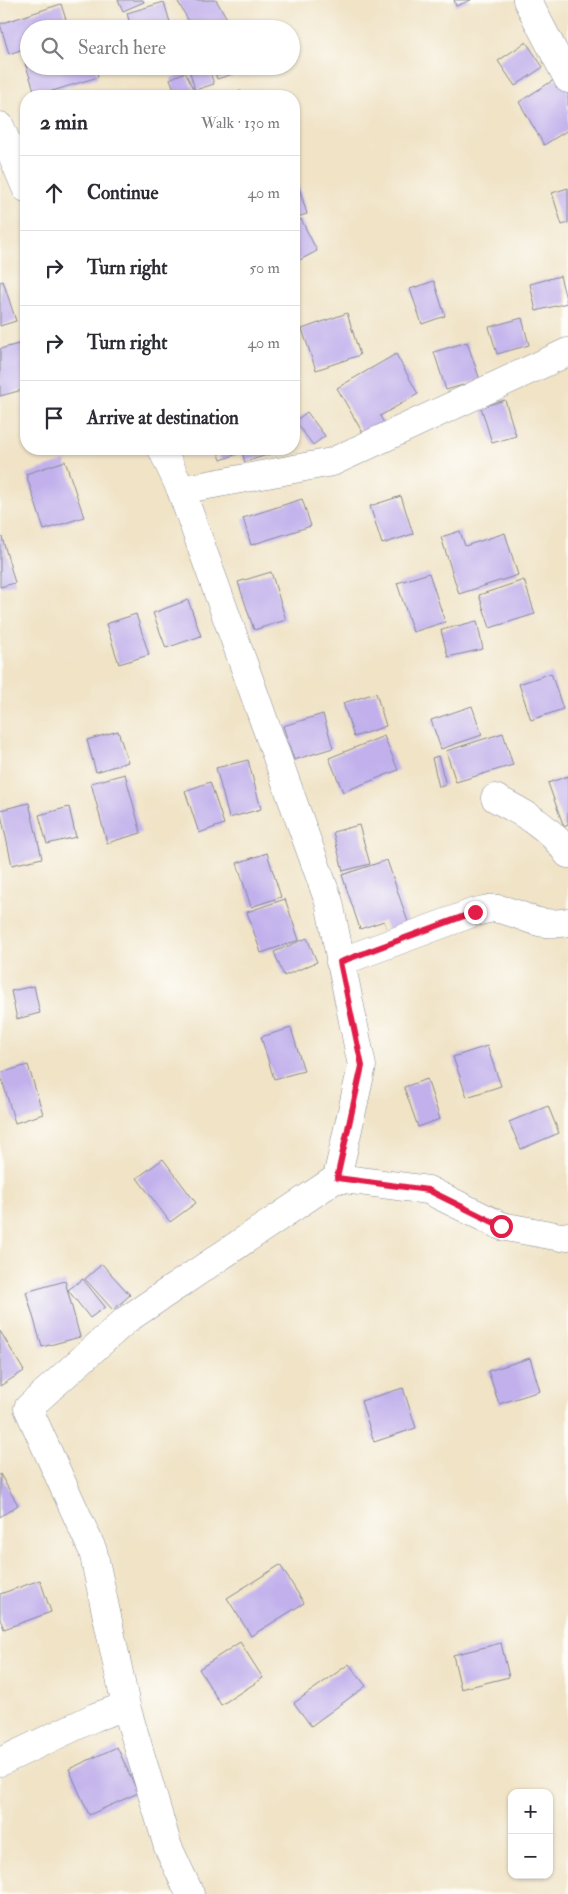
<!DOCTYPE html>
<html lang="en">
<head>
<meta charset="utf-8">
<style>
	body { margin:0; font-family:"IM FELL Double Pica",serif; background:#f2f2f3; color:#2b2b33 }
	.controls { position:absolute; right:15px; bottom:15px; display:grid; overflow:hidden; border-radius:10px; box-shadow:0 1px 4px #0004 }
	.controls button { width:45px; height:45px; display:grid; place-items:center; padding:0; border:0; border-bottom:1px solid #e1e1e2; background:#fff; color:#2b2b33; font:25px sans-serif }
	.stop { position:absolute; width:15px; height:15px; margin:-11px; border:4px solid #e11d48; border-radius:50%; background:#fff }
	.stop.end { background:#e11d48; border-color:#fff; box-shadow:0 1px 5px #0008 }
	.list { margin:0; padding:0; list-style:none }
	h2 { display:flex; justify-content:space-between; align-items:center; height:65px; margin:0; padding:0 20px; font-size:21px }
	h2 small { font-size:16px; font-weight:400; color:#7c7c81 }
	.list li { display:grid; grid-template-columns:32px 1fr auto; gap:15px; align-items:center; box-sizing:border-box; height:75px; padding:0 20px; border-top:1px solid #e1e1e2 }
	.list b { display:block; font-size:19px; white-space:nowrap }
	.list em { font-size:16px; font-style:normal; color:#7c7c81 }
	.icon { flex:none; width:28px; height:28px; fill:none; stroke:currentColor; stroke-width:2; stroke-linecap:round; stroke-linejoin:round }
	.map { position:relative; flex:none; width:568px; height:1894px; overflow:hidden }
	.search { position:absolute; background:#fff; box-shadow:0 1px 4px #0004; left:20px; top:20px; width:280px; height:55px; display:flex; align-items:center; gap:12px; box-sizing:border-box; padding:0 18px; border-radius:28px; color:#7c7c81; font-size:19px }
	.panel { position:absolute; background:#fff; box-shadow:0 1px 4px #0004; left:20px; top:90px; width:280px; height:365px; border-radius:20px }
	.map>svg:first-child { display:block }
	.building { fill:#c1b0ec }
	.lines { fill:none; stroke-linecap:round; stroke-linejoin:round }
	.minor-casing { stroke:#868992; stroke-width:29 }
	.minor { stroke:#fff; stroke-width:28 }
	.route { stroke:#e11d48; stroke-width:6 }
</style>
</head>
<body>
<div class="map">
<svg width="568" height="1894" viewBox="0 0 568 1894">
	<rect width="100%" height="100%" fill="#fdfcf7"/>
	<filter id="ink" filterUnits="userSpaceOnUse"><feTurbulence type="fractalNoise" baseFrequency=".02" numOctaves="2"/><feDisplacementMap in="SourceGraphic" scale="10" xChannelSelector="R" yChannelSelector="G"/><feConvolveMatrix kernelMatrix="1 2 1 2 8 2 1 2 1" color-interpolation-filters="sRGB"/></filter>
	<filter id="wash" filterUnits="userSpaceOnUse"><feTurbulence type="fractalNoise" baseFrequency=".0096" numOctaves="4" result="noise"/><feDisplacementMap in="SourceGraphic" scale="20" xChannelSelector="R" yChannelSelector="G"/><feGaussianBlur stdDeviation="1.12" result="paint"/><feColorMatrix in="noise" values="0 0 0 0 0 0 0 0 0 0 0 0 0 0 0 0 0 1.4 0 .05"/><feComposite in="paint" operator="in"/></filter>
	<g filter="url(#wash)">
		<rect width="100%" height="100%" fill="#f0e3c6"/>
		<g id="blocks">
			<g class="building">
				<path d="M 118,0 L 143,0 L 144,2 L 123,11 Z"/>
				<path d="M 177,0 L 216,0 L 228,20 L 212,29 L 193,29 Z"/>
				<path d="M 454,0 L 471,0 L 456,6 Z"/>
				<path d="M 164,2 L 172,29 L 131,29 L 127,13 Z"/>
				<path d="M 61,4 L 69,29 L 29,29 L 29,47 L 9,54 L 0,24 Z"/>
				<path d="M 526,42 L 543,67 L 515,86 L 498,61 Z"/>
				<path d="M 29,62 L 29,66 L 95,66 L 98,77 L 36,96 L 25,63 Z"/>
				<path d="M 198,66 L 208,66 L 214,84 L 195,90 L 189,69 Z"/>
				<path d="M 213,66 L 255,66 L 255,67 L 217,79 Z"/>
				<path d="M 185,72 L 195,93 L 188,96 L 177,96 L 170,79 Z"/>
				<path d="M 560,76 L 568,89 L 568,130 L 544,145 L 519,102 Z"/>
				<path d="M 241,91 L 243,96 L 228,96 Z"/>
				<path d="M 294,133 L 299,145 L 294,147 Z"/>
				<path d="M 297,181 L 307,214 L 294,218 L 294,182 Z"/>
				<path d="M 568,188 L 568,223 L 562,225 L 552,193 Z"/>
				<path d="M 301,219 L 317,251 L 294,263 L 294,223 Z"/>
				<path d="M 560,276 L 567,303 L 536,311 L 530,284 Z"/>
				<path d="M 3,281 L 16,321 L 0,326 L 0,282 Z"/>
				<path d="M 434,281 L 445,316 L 422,324 L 410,289 Z"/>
				<path d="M 347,313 L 360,355 L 316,370 L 302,329 Z"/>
				<path d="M 522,318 L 529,345 L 497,354 L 489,327 Z"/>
				<path d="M 26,342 L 26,389 L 0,396 L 0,349 Z"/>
				<path d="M 467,342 L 480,380 L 446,390 L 434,352 Z"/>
				<path d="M 396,354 L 418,394 L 380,416 L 384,423 L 364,435 L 337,388 Z"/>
				<path d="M 505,400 L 516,436 L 492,443 L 481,407 Z"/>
				<path d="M 307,412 L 325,436 L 313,445 L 295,421 Z"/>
				<path d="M 217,449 L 239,449 L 240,453 L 221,460 Z"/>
				<path d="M 241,449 L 279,449 L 280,451 L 245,462 Z"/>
				<path d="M 65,461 L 84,517 L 44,530 L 26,474 Z"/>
				<path d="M 401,496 L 413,534 L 382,544 L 370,506 Z"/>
				<path d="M 302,499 L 311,526 L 251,545 L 243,518 Z"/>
				<path d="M 460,531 L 465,546 L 505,533 L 518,575 L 459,594 L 441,537 Z"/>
				<path d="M 0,537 L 2,537 L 15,583 L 0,587 Z"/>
				<path d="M 271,572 L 286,620 L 254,630 L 238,582 Z"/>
				<path d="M 429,573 L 445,622 L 413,632 L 397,583 Z"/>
				<path d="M 524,580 L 535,614 L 490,628 L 479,595 Z"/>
				<path d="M 188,600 L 201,636 L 166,648 L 153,613 Z"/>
				<path d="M 136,614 L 149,655 L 119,664 L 106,624 Z"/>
				<path d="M 477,621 L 483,649 L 448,657 L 441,630 Z"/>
				<path d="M 551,673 L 563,709 L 531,720 L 519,684 Z"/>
				<path d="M 376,693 L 386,726 L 354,737 L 343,703 Z"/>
				<path d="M 472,706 L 482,735 L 441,749 L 431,720 Z"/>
				<path d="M 323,714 L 333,748 L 294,760 L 283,726 Z"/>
				<path d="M 118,731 L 128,762 L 96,772 L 87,740 Z"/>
				<path d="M 503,733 L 513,765 L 456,782 L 446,751 Z"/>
				<path d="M 384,736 L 398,770 L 343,792 L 329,758 Z"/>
				<path d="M 438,756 L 446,785 L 439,787 L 432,758 Z"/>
				<path d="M 248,760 L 261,809 L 229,818 L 216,768 Z"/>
				<path d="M 125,774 L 141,833 L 107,843 L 91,783 Z"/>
				<path d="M 568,776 L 568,825 L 564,827 L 548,783 Z"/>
				<path d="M 210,782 L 224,824 L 199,833 L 185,791 Z"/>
				<path d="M 29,803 L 42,858 L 12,865 L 0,810 Z"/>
				<path d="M 69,807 L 76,837 L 47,844 L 39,815 Z"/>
				<path d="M 359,825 L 370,864 L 343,871 L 333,832 Z"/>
				<path d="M 267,853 L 281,897 L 251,907 L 237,863 Z"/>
				<path d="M 387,860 L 409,925 L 388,932 L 384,921 L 360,929 L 342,875 Z"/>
				<path d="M 285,899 L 299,940 L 261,953 L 247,912 Z"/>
				<path d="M 307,938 L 317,962 L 284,976 L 274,952 Z"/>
				<path d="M 34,986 L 40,1013 L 17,1019 L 11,991 Z"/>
				<path d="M 291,1028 L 304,1071 L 274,1079 L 261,1037 Z"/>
				<path d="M 487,1046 L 501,1086 L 467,1097 L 453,1057 Z"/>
				<path d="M 28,1065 L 43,1114 L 15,1123 L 0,1073 Z"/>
				<path d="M 427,1079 L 440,1119 L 418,1127 L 404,1087 Z"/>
				<path d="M 548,1106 L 559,1133 L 521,1149 L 509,1122 Z"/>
				<path d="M 163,1159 L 196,1203 L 170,1222 L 137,1178 Z"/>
				<path d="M 102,1264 L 130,1295 L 113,1310 L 85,1279 Z"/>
				<path d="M 83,1279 L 105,1307 L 90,1318 L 68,1290 Z"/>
				<path d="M 65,1281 L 80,1337 L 42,1347 L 26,1292 Z"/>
				<path d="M 0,1331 L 24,1371 L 0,1386 Z"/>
				<path d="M 530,1358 L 540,1391 L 499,1404 L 488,1371 Z"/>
				<path d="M 403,1388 L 416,1428 L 374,1442 L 361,1401 Z"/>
				<path d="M 0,1474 L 18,1505 L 0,1517 Z"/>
				<path d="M 280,1565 L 304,1603 L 251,1636 L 227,1598 Z"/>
				<path d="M 40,1580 L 51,1612 L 4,1629 L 0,1619 L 0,1594 Z"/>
				<path d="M 240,1642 L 263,1678 L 221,1705 L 199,1669 Z"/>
				<path d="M 501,1643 L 509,1677 L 461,1689 L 453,1655 Z"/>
				<path d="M 349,1664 L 366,1686 L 311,1726 L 294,1703 Z"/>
				<path d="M 117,1747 L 138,1793 L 89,1815 L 69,1769 Z"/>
			</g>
		</g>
	</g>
	<g filter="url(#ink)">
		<use href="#blocks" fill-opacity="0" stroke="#868992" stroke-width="1"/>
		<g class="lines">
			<g class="minor-casing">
				<g id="minor">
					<path d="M 527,0 L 568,79"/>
					<path d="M 0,126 L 26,188"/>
					<path d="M 162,449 L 181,490 L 329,902 L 362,1066 L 337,1178 L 126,1320 L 28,1408 L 93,1551 L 126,1706 L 168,1847 L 190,1894"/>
					<path d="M 181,490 L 332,462 L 568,352"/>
					<path d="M 495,798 C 525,814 548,825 568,854"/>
					<path d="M 340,962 L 475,912 C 482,911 492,907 498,909 C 527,914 534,928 568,922"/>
					<path d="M 337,1178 L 428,1190 L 501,1226 L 561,1237 L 568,1236"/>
					<path d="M 0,1762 L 95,1717 L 126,1706"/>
				</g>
			</g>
			<use href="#minor" class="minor"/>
		</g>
	</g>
	<g class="lines" filter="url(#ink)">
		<path class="route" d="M 475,912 L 340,962 L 362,1066 L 337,1178 L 428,1190 L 501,1226"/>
	</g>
</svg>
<div class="controls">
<button>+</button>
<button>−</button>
</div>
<div class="stop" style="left:501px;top:1226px"></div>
<div class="stop end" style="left:475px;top:912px"></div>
<div class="search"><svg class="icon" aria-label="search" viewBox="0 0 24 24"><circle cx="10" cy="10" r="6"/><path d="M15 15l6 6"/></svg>Search here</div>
<section class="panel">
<h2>2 min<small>Walk · 130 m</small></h2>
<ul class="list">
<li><svg class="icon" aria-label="ahead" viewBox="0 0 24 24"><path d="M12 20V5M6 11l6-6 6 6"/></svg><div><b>Continue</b></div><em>40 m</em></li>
<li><svg class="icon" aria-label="right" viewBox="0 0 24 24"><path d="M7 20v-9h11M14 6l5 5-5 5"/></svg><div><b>Turn right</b></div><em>50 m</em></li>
<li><svg class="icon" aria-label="right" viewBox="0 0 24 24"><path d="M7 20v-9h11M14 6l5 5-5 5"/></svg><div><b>Turn right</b></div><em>40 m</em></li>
<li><svg class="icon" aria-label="arrive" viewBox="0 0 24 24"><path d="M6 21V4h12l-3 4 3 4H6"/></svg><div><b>Arrive at destination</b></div></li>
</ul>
</section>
</div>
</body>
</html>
